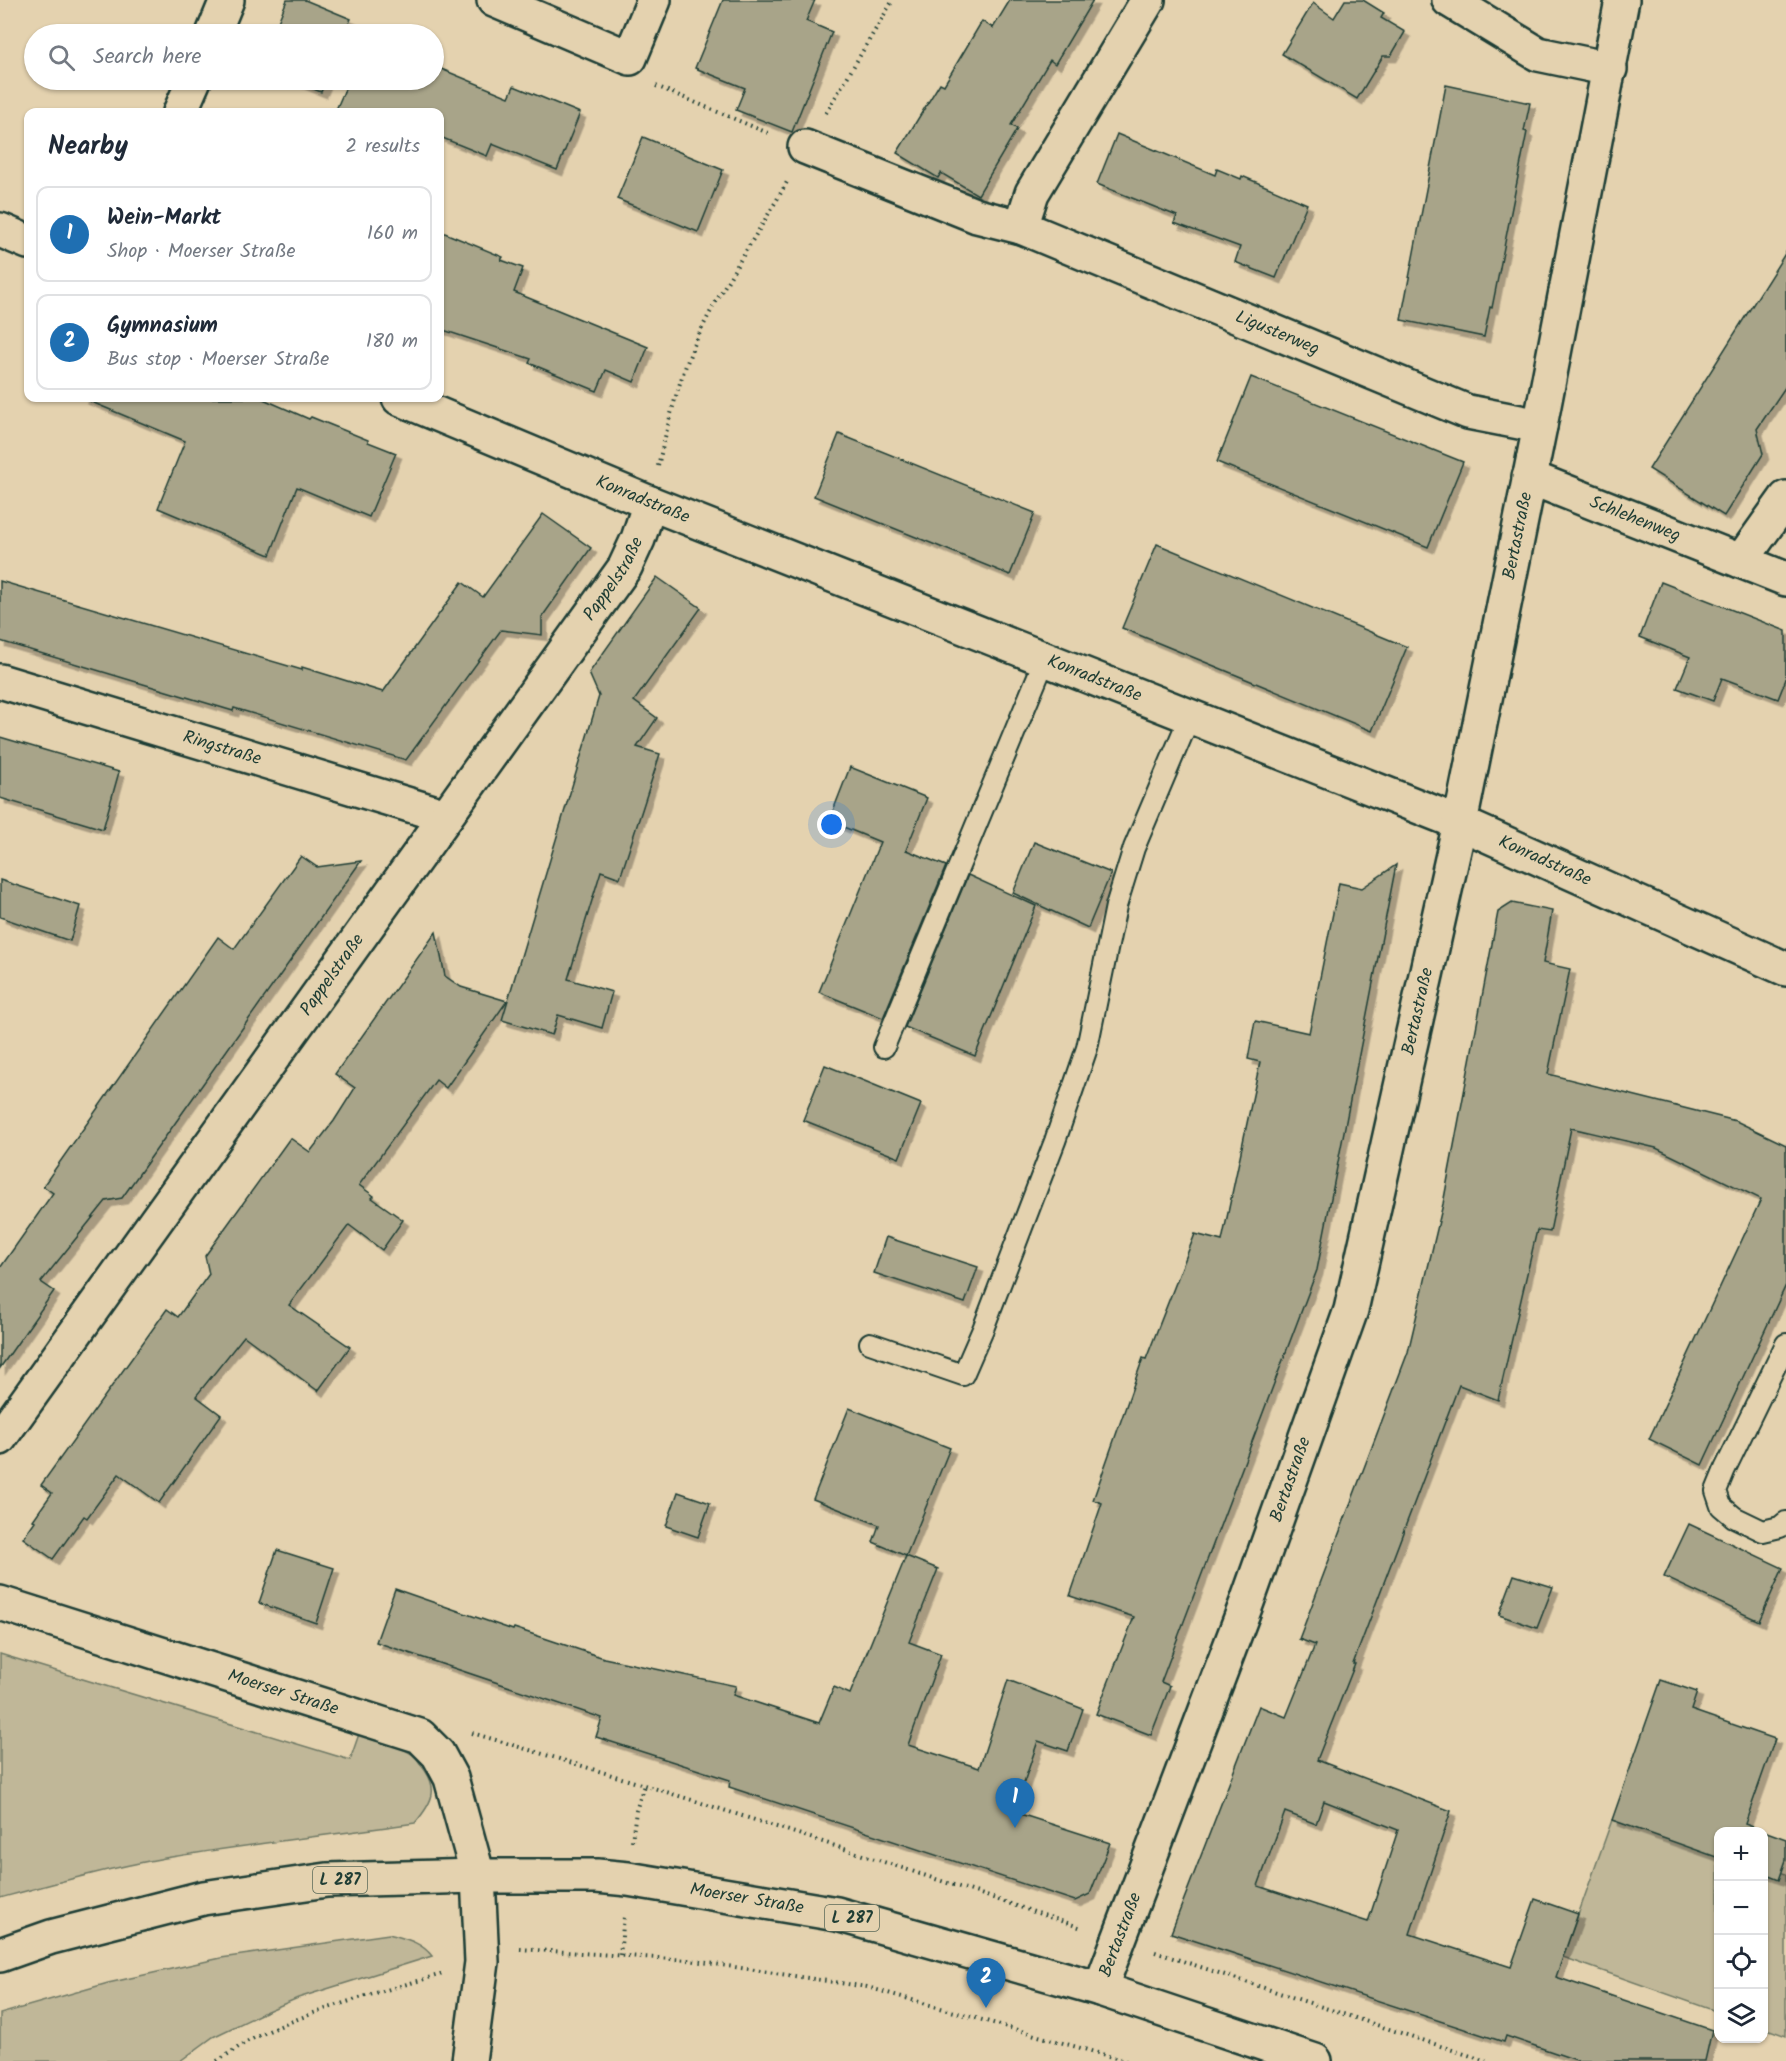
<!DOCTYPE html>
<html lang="en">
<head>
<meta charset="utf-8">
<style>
	body { margin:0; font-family:Kalam,sans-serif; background:#f2f2f3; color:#1f2937 }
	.controls { position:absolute; right:18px; bottom:18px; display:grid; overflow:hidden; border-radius:12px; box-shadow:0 2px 4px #0004 }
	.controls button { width:54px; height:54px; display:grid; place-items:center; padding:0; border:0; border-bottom:2px solid #e0e1e3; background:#fff; color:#1f2937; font:30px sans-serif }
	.you { position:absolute; left:832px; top:825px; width:21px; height:21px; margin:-15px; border:4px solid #fff; border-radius:50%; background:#1a73e8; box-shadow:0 0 0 9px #1a73e833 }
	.badge { display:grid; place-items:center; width:39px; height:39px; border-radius:50%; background:#1f6fb2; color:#fff; font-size:20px; font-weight:700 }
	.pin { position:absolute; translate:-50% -50px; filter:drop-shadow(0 2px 3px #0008) }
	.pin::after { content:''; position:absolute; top:32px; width:21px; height:18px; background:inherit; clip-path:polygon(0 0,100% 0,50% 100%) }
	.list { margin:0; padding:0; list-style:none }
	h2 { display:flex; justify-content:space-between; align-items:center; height:78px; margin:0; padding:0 24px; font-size:26px }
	h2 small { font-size:20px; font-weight:400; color:#747a83 }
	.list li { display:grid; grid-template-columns:39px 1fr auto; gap:18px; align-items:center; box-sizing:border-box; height:96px; margin:0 12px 12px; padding:0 12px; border:2px solid #e0e1e3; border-radius:12px }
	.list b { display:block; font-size:22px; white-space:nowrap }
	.list p { margin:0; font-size:20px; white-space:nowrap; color:#747a83 }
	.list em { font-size:20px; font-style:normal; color:#747a83 }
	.icon { flex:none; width:33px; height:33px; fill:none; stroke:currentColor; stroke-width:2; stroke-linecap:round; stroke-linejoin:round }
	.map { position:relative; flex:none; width:1786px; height:2061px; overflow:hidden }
	.search { position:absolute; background:#fff; box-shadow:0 2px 4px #0004; left:24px; top:24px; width:420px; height:66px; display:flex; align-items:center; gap:15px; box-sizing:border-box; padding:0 21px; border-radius:33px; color:#747a83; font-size:22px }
	.panel { position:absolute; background:#fff; box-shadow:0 2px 4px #0004; left:24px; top:108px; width:420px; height:294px; border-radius:12px }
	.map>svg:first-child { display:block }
	.green { fill:#c0b798; stroke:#707a66; stroke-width:1.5 }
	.building { fill:#a8a489; stroke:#1f3d34; stroke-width:1.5; fill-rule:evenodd; filter:url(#shadow) }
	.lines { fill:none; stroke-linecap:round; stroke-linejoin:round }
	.service-casing { stroke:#1f3d34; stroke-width:24 }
	.minor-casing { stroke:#1f3d34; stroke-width:38 }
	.primary-casing { stroke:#1f3d34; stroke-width:38 }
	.path { stroke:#1f3d34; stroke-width:4; stroke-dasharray:1.5 4.5; stroke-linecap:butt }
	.service { stroke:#e4d2af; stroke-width:20 }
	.minor { stroke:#e4d2af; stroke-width:33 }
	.primary { stroke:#e4d2af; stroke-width:33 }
	.labels { text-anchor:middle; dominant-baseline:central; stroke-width:4.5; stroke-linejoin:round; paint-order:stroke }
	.shield { fill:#e4d2af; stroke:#5a6a59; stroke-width:1.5 }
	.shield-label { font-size:16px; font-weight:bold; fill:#1f3d34 }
	.street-label { font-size:18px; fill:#1f3d34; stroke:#e4d2af }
</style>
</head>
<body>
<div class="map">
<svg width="1786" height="2061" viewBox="0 0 1786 2061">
	<defs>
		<filter id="shadow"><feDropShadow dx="5.5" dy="5.5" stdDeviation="0" flood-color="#0004"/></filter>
	</defs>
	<rect width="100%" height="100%" fill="#e4d2af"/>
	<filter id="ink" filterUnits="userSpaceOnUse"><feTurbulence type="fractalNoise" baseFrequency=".0167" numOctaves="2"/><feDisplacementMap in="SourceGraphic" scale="12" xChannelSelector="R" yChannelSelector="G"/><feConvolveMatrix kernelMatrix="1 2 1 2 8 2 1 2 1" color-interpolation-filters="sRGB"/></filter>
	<g filter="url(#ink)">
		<g class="green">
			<path d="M 0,1654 L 350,1760 L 359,1734 C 376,1740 396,1744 412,1754 C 416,1757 419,1761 421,1765 C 440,1788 433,1802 415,1823 C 332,1835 248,1844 165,1858 C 109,1868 55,1883 0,1898 Z"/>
			<path d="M 1612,1820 L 1718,1853 L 1718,2012 L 1563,1957 Z"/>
			<path d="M 1764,1867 L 1786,1874 L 1786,2036 L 1764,2028 Z"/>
			<path d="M 389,1934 C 406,1939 421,1942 432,1956 L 298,1998 L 265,2012 L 213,2037 L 180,2061 L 0,2061 L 0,2014 L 108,1983 L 221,1958 Z"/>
		</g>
		<g class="building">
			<path d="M 287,0 L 305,0 L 351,19 L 344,34 L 273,34 Z"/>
			<path d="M 723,0 L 815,0 L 806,21 L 832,32 L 792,132 L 736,110 L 745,88 L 695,68 Z"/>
			<path d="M 1010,0 L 1093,0 L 1055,64 L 1050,60 L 1011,125 L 1017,129 L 978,195 L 941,173 L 938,178 L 897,153 L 940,83 L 944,85 L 982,21 L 993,28 Z"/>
			<path d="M 1345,0 L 1363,0 L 1384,13 L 1381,18 L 1405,32 L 1391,56 L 1383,56 L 1357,99 L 1282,54 L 1313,3 L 1334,18 Z"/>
			<path d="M 434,66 L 509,97 L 514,86 L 580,113 L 557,170 L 492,144 L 487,156 L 440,137 L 440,112 L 335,112 L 349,80 L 434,80 Z"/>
			<path d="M 291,80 L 326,80 L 321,92 Z"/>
			<path d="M 1446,85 L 1530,103 L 1524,131 L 1527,132 L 1515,192 L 1492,308 L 1490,307 L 1484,337 L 1401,320 Z"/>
			<path d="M 1117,134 L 1215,175 L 1217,169 L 1241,179 L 1242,176 L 1307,204 L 1276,278 L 1235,262 L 1240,247 L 1174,223 L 1177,216 L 1097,184 Z"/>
			<path d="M 643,137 L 723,170 L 698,232 L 617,199 Z"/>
			<path d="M 440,231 L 503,257 L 501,260 L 523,268 L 514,292 L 648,347 L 634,382 L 606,370 L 597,391 L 529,363 L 531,359 L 440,329 Z"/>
			<path d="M 1786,252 L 1786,386 L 1757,429 L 1763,454 L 1724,516 L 1649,469 Z"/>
			<path d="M 1251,377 L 1463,462 L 1428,547 L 1217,462 Z"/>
			<path d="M 82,398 L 261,398 L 309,419 L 311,417 L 368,440 L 368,442 L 396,453 L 369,517 L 297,487 L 270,555 L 158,508 L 185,441 Z"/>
			<path d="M 839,434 L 1035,513 L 1010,575 L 814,496 Z"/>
			<path d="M 543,514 L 591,548 L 542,617 L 542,635 L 501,630 L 406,760 L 234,708 L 233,711 L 0,641 L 0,581 L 302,670 L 302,667 L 383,692 L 462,582 L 483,597 Z"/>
			<path d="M 1157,544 L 1407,647 L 1372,731 L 1122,628 Z"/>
			<path d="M 657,577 L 701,608 L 634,701 L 657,718 L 637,747 L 660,754 L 620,878 L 601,871 L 568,979 L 612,992 L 602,1028 L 558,1015 L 552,1035 L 502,1020 L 599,696 L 589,673 Z"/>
			<path d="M 1661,582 L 1786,631 L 1786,679 L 1778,699 L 1722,678 L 1713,701 L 1677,688 L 1690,657 L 1640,637 Z"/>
			<path d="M 0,737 L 119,772 L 103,829 L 0,798 Z"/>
			<path d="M 850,767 L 927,798 L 906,850 L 946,866 L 883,1018 L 819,992 L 880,842 L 829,821 Z"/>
			<path d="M 1034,842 L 1111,873 L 1088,928 L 1013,893 Z"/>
			<path d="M 301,856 L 317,867 L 361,861 L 122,1198 L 106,1201 L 41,1282 L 54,1291 L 0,1368 L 0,1268 L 53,1193 L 43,1186 L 218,937 L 234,949 Z"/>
			<path d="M 1396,865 L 1317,1270 L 1161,1682 L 1170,1686 L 1151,1735 L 1096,1714 L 1134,1617 L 1070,1596 L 1102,1503 L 1093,1500 L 1143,1358 L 1146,1359 L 1195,1234 L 1222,1241 L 1260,1062 L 1248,1059 L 1255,1021 L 1309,1033 L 1339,883 L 1362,888 Z"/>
			<path d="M 968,875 L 1036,906 L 975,1056 L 905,1027 Z"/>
			<path d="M 0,880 L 80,906 L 70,941 L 0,917 Z"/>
			<path d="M 1512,903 L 1552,911 L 1543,963 L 1570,969 L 1548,1074 L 1736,1121 L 1786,1145 L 1786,1285 L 1702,1465 L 1649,1439 L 1761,1199 L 1656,1148 L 1571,1128 L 1550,1232 L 1537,1230 L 1498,1400 L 1459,1385 L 1353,1664 L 1355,1664 L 1317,1760 L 1451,1811 L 1410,1934 L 1511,1967 L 1535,1899 L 1578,1914 L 1556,1977 L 1712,2030 L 1705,2061 L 1579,2061 L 1506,2036 L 1504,2042 L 1171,1933 L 1259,1706 L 1286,1717 L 1315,1645 L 1299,1639 L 1408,1352 L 1443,1204 L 1498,912 ZM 1324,1801 L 1398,1830 L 1368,1922 L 1258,1886 L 1285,1812 L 1316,1824 Z"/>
			<path d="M 436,932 L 445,976 L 461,987 L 507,1001 L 446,1088 L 436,1080 L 359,1185 L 374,1196 L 372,1198 L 403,1220 L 382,1250 L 349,1225 L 289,1305 L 350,1347 L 318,1391 L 244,1336 L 196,1396 L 221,1415 L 159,1503 L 119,1474 L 87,1518 L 84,1516 L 53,1559 L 23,1538 L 35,1521 L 33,1520 L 52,1493 L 41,1485 L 167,1309 L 178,1317 L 209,1274 L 205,1256 L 290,1138 L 310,1152 L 334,1121 L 355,1088 L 335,1074 Z"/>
			<path d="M 825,1065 L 921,1104 L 899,1158 L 803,1120 Z"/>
			<path d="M 886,1237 L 978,1267 L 965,1303 L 874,1273 Z"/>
			<path d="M 849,1408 L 950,1448 L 906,1556 L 873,1542 L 879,1525 L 813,1499 Z"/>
			<path d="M 678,1492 L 710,1503 L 698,1537 L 666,1526 Z"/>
			<path d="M 1689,1524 L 1783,1568 L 1759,1621 L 1664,1577 Z"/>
			<path d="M 277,1550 L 334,1568 L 316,1623 L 259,1603 Z"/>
			<path d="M 906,1556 L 938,1569 L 909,1642 L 941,1654 L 908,1745 L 979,1768 L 1008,1680 L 1083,1709 L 1068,1751 L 1038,1741 L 1014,1812 L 1110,1843 L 1090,1894 L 1075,1901 L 729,1787 L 730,1780 L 596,1737 L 602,1718 L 376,1642 L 395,1589 L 513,1630 L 514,1628 L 604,1658 L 736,1686 L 733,1695 L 819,1723 L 834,1687 L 850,1694 Z"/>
			<path d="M 1514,1575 L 1553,1587 L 1537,1628 L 1499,1615 Z"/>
			<path d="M 1661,1680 L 1697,1692 L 1691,1710 L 1775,1739 L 1745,1824 L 1786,1839 L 1786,1860 L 1779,1880 L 1764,1874 L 1764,1832 L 1719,1832 L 1719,1858 L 1612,1820 Z"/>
		</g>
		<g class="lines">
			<g class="service-casing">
				<g id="service">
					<path d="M 884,1047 L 1045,659"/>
					<path d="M 870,1343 L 963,1375 L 983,1329 L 1055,1141 L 1087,1048 L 1116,906 L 1134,848 L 1190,716"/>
					<path d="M 1786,1344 L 1725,1469 L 1716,1491 L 1721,1506 L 1734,1517 L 1763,1531 L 1780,1527 L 1786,1522"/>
				</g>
			</g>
			<g class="minor-casing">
				<g id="minor">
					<path d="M 494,0 L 630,58 L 654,0"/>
					<path d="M 1449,0 L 1538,54 L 1610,69"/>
					<path d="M 213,34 L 227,0"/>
					<path d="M 180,112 L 194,80"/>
					<path id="s1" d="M 805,147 L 977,216 L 1021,227 L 1468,412 L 1540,426"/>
					<path d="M 1021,227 L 1032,193 L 1148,0"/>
					<path d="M 0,230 L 28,242"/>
					<path id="s2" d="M 399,398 L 650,503 L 1460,823 L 1786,969"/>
					<path id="s3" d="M 1529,477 L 1786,579"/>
					<path d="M 1741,561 L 1786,498"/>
					<path id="s4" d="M 0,681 L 446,816"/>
					<path id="s5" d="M 0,1438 L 625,567 L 638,539 L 650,503"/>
					<path id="s6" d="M 0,1603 L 420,1736 L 438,1754 L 451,1778 L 478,1876 L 482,1962 L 469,2061"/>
					<path id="s7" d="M 1100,1989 L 1247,1602 L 1351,1310 L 1460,823 L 1540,426 L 1622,0"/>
				</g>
			</g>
			<g class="primary-casing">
				<g id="primary">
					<path id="s8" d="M 0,1955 L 51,1937 L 203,1898 L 327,1880 L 478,1876 L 597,1876 L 628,1879 L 837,1914 L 1100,1989 L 1315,2061"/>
				</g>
			</g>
			<g class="path">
				<path d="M 656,86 L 768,133"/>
				<path d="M 826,113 L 893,0"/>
				<path d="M 658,466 C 667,429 676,390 690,355 C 715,294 755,240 787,182"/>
				<path d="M 472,1733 C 677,1793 880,1860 1082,1928"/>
				<path d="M 632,1841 L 636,1811 L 644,1785"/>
				<path d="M 520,1949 L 688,1960 L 867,1987 L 1126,2061"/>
				<path d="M 1155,1952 L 1486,2061"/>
				<path d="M 620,1955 L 624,1917"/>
				<path d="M 217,2061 C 229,2054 240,2045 252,2039 C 310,2010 380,1992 442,1974"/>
			</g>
			<use href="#service" class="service"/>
			<use href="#minor" class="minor"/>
			<use href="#primary" class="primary"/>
		</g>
	</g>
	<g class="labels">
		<g class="shield">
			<rect x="313" y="1867" width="54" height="26" rx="4.5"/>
			<rect x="825" y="1905" width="54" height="26" rx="4.5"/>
		</g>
		<g class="shield-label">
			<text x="340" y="1880">L 287</text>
			<text x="852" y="1918">L 287</text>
		</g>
		<g class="street-label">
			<text stroke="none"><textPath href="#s1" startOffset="508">Ligusterweg</textPath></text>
			<text stroke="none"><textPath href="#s2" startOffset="264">Konradstraße</textPath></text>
			<text stroke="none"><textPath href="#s3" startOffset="114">Schlehenweg</textPath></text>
			<text stroke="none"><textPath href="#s7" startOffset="1516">Bertastraße</textPath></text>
			<text stroke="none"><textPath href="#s5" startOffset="1056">Pappelstraße</textPath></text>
			<text stroke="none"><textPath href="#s2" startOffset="750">Konradstraße</textPath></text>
			<text stroke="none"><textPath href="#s4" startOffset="232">Ringstraße</textPath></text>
			<text stroke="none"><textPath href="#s2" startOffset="1236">Konradstraße</textPath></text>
			<text stroke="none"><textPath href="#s5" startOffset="570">Pappelstraße</textPath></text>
			<text stroke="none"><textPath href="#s7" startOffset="1030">Bertastraße</textPath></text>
			<text stroke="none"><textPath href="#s7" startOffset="544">Bertastraße</textPath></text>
			<text stroke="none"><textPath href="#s6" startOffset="297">Moerser Straße</textPath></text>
			<text stroke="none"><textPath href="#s8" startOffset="758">Moerser Straße</textPath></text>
			<text stroke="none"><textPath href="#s7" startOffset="58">Bertastraße</textPath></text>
		</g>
	</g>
</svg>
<div class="controls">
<button>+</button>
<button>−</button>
<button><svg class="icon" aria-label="locate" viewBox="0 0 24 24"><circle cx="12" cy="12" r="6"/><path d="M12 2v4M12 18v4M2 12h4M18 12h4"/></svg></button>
<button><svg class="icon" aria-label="layers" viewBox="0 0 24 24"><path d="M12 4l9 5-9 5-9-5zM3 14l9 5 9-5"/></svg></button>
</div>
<div class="you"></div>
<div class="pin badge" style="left:1015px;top:1828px">1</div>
<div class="pin badge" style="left:986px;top:2008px">2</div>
<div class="search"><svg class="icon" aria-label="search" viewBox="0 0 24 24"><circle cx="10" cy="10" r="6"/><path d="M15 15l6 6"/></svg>Search here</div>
<section class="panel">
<h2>Nearby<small>2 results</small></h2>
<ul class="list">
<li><span class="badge">1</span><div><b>Wein-Markt</b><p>Shop · Moerser Straße</p></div><em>160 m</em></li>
<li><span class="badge">2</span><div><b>Gymnasium</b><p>Bus stop · Moerser Straße</p></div><em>180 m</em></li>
</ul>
</section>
</div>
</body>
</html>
